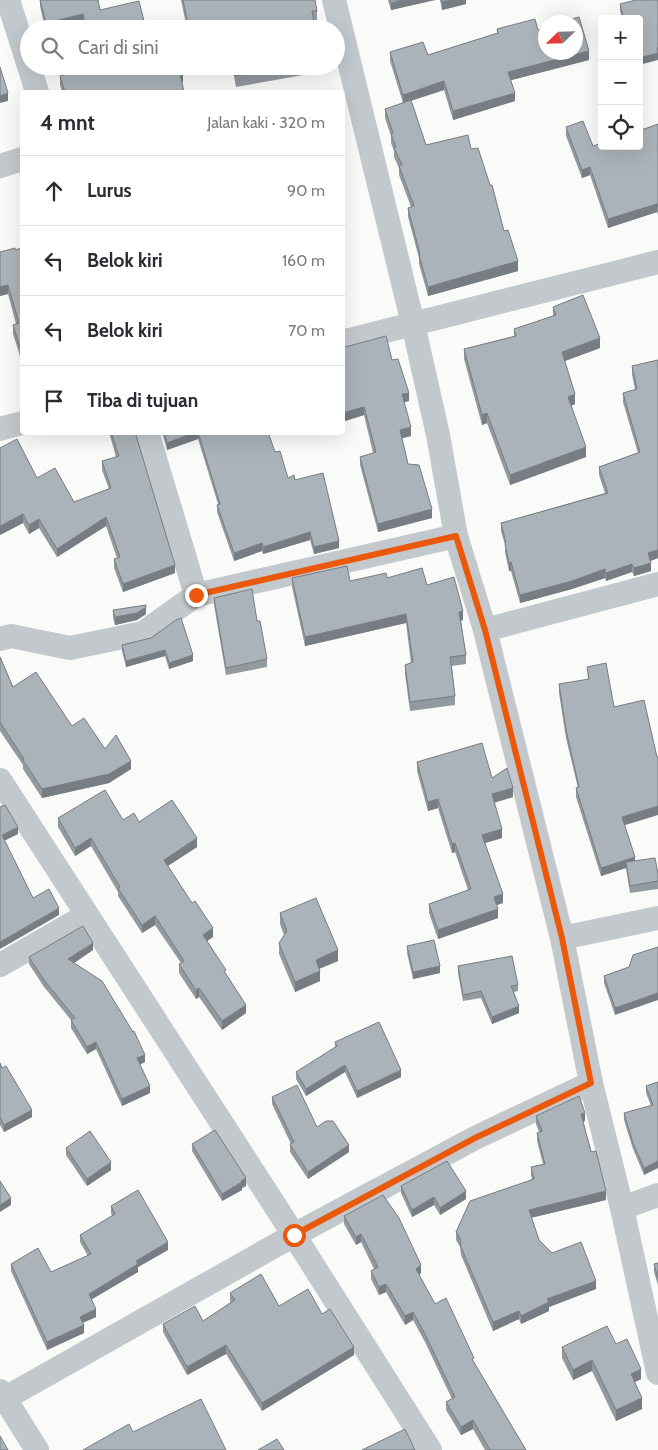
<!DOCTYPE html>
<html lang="id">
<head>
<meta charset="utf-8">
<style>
	body { margin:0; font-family:Cabin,sans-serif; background:#f2f2f3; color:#2b2b33 }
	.controls { position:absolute; right:15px; top:15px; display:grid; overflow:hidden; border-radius:5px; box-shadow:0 5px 20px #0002 }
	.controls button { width:45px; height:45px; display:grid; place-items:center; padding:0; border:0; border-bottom:1px solid #e1e1e2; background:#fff; color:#2b2b33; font:25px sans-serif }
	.compass { position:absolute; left:538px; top:15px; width:45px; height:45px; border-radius:50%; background:#fff; box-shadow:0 5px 20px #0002; rotate:247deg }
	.stop { position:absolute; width:15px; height:15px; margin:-11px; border:4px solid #ea580c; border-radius:50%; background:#fff }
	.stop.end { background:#ea580c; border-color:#fff; box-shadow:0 1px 5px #0008 }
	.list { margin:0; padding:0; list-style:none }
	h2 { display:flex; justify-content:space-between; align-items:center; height:65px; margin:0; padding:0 20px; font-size:21px }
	h2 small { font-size:16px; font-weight:400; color:#7c7c81 }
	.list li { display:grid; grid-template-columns:32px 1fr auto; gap:15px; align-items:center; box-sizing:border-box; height:70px; padding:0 20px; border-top:1px solid #e1e1e2 }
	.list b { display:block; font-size:19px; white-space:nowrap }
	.list em { font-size:16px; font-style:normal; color:#7c7c81 }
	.icon { flex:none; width:28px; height:28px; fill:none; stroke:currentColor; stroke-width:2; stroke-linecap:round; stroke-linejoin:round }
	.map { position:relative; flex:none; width:658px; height:1450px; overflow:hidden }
	.search { position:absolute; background:#fff; box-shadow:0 5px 20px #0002; left:20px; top:20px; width:325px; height:55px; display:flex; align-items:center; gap:12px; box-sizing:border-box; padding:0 18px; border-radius:28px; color:#7c7c81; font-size:19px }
	.panel { position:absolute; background:#fff; box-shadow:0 5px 20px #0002; left:20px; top:90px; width:325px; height:345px; border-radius:5px }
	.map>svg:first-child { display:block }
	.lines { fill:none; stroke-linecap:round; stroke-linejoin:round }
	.minor { stroke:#c3c8cc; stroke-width:24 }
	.wall { fill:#929a9f }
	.shaded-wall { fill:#777d82 }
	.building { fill:#aab3b9; stroke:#777d82 }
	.route { stroke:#ea580c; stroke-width:6 }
</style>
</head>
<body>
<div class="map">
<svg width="658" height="1450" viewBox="0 0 658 1450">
	<rect width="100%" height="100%" fill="#fafaf8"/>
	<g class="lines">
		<g class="minor">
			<path d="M 8,0 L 29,66"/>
			<path d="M 334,0 L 413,324 L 438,435 L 456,536 L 485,630 L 562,938 L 591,1083 L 622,1208 L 658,1373"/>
			<path d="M 29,66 L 37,92"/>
			<path d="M 0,166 L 22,159"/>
			<path d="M 342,342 L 658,262"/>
			<path d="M 0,429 L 22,423"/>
			<path d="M 147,432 L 196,595"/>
			<path d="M 485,630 L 658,584"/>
			<path d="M 0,639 L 11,636 L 70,648 L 143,633 L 196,595 L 456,536"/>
			<path d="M 0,780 L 294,1235 L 430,1450"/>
			<path d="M 562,938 L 658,918"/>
			<path d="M 0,965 L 87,915"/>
			<path d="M 622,1208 L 658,1195"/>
			<path d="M 0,1391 L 37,1450"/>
			<path d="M 0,1401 L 294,1235 L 475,1138 L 591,1083"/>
		</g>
	</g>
	<g class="wall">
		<path d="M 40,0 L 98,0 L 100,10 L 146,29 L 84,29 L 83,23 L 57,29 L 45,29 L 40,6 Z"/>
		<path d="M 181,0 L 315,0 L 317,11 L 317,21 L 313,22 L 315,29 L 187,29 Z"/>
		<path d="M 388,0 L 435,0 L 391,10 Z"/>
		<path d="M 440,0 L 466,0 L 466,4 L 442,10 Z"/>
		<path d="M 658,0 L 658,60 L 639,19 L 622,19 L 620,11 L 620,4 Z"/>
		<path d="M 497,29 L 538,30 L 589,60 L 511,80 L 515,101 L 453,120 L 444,90 L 411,101 L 426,145 L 471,149 L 504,231 L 518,271 L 428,296 L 419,264 L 419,258 L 408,217 L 408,208 L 411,207 L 399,175 L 399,168 L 394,157 L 394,151 L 391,143 L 391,136 L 385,118 L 385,109 L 403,103 L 390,61 L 390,52 L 428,55 L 497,33 Z"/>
		<path d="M 232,66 L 320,66 L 320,72 L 236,87 Z"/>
		<path d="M 60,76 L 183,82 L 181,82 L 184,92 L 62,92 L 60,85 Z"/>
		<path d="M 658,124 L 658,215 L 657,212 L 608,228 L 590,175 L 582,178 L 566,136 L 566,127 L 593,146 Z"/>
		<path d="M 22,248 L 20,356 L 13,334 L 13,325 L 16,324 L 8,294 L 0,296 L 0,252 L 15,250 Z"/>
		<path d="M 553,307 L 600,348 L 565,361 L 575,404 L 571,406 L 586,457 L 510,485 L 487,423 L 482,425 L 464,359 L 464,349 L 514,336 L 514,329 L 553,316 Z"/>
		<path d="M 342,347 L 392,360 L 409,401 L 404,402 L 411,436 L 402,438 L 408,464 L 432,518 L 378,532 L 360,465 L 360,457 L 373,453 L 364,415 L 342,422 Z"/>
		<path d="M 658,360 L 658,558 L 650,561 L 651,571 L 634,576 L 632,572 L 606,581 L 605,578 L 572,589 L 520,603 L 511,571 L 509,571 L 505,552 L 505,545 L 501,531 L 501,523 L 605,493 L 599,475 L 599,467 L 638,453 L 623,402 L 623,393 L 635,390 L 632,374 L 632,366 Z"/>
		<path d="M 109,432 L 135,432 L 175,573 L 123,592 L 114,568 L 114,559 L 117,558 L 106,526 L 57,557 L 39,528 L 29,534 L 23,523 L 0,535 L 37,478 L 74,502 L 109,489 L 102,470 L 102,461 L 116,457 Z"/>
		<path d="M 162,432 L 268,432 L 275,452 L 288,478 L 295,480 L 339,548 L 314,554 L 310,540 L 263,554 L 262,551 L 234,561 L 217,512 L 217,505 L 218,504 L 198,439 L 167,450 Z"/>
		<path d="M 292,578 L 350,581 L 387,578 L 427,585 L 463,620 L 461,621 L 466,655 L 466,664 L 452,666 L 455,696 L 455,705 L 410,711 L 405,674 L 405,665 L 411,663 L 406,623 L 305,646 L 292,587 Z"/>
		<path d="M 214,598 L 257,621 L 267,659 L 267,667 L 226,675 L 214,605 Z"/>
		<path d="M 113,610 L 146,614 L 137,620 L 115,625 L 113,618 Z"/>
		<path d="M 151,638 L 193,661 L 169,669 L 165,656 L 126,667 L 122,651 L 122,645 Z"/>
		<path d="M 0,657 L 13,687 L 72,726 L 131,769 L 109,783 L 42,798 L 23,769 L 23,765 L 0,731 Z"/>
		<path d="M 587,667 L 624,825 L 635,861 L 658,881 L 658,889 L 630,893 L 626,868 L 601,876 L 576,797 L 576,788 L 578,788 L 566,738 L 559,693 L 559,684 L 588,679 Z"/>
		<path d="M 417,762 L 492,778 L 513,797 L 494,803 L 502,838 L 485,843 L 503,903 L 496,905 L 498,918 L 438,939 L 429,913 L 429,904 L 468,890 L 455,852 L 452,853 L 438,808 L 428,811 L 417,771 Z"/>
		<path d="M 58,818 L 123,820 L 139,822 L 197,847 L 168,866 L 213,937 L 206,941 L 226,975 L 246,1013 L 222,1030 L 199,997 L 196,999 L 179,973 L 179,964 L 181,963 L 155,925 L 142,933 L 118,896 L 118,892 L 91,846 L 75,856 L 58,827 Z"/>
		<path d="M 280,913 L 338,961 L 319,969 L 320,981 L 295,992 L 279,954 L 279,943 L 284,935 L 280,924 Z"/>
		<path d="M 407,946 L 440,973 L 413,979 L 407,953 Z"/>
		<path d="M 93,950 L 74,963 L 145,1062 L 140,1064 L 150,1093 L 122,1106 L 96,1049 L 87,1054 L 71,1028 L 71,1020 L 44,987 L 29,964 L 29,957 Z"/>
		<path d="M 458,966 L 518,985 L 518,991 L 514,992 L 519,1013 L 492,1024 L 481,998 L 463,1001 L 458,973 Z"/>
		<path d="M 629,967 L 615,1015 L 604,983 L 604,976 Z"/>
		<path d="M 335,1042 L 401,1077 L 357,1098 L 345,1072 L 306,1096 L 296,1079 L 296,1072 L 335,1048 Z"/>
		<path d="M 0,1063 L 2,1068 L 32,1117 L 4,1132 L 0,1125 Z"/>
		<path d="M 658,1082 L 644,1175 L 633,1149 L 624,1120 L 624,1113 L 651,1106 L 646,1093 L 646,1086 Z"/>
		<path d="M 272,1097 L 317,1127 L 349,1152 L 308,1179 L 290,1152 L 290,1144 L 291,1144 L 272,1104 Z"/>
		<path d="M 536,1116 L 585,1121 L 583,1122 L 606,1200 L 531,1218 L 539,1240 L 552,1253 L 596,1289 L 549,1307 L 549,1311 L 521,1324 L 519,1319 L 493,1331 L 461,1255 L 460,1247 L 456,1240 L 456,1232 L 532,1179 L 531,1175 L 531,1167 L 543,1164 L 537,1141 L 537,1133 L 539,1132 L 536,1124 Z"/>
		<path d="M 192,1144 L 246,1186 L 242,1188 L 242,1190 L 222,1201 L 192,1151 Z"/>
		<path d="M 66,1148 L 111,1170 L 87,1186 L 66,1155 Z"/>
		<path d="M 401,1186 L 466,1199 L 440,1215 L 434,1205 L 412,1217 L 401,1193 Z"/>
		<path d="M 111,1206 L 168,1250 L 138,1267 L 138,1272 L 92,1299 L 96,1317 L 82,1323 L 84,1333 L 47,1350 L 11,1271 L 11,1264 L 51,1272 L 88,1256 L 80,1242 L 80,1235 L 112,1216 L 111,1213 Z"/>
		<path d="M 344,1216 L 421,1273 L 419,1275 L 435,1304 L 474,1363 L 526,1450 L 485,1450 L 473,1429 L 461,1435 L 446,1410 L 446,1402 L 452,1399 L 425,1342 L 413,1320 L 405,1325 L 386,1292 L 379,1295 L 371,1279 L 371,1271 L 374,1269 L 361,1242 L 356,1245 L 344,1224 Z"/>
		<path d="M 658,1263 L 658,1285 L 654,1272 L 654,1264 Z"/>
		<path d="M 230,1293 L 279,1306 L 322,1314 L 354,1355 L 262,1411 L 226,1354 L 187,1375 L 163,1332 L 163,1324 L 203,1321 L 231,1302 L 230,1301 Z"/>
		<path d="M 616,1344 L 641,1379 L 635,1382 L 642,1409 L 616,1421 L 592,1371 L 573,1380 L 562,1358 L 562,1347 Z"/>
	</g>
	<g class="shaded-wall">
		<path d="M 403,0 L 435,0 L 391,10 L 391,3 Z"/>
		<path d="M 453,0 L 466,0 L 466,4 L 442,10 L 442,2 Z"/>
		<path d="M 83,14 L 83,23 L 57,29 L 46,29 L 46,23 Z"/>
		<path d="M 222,24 L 222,29 L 201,29 Z"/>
		<path d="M 589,51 L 589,60 L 508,81 L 508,72 Z"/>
		<path d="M 658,53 L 658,60 L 639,65 L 639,58 Z"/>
		<path d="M 183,73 L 183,82 L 180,83 L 180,74 Z"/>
		<path d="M 444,81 L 444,90 L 403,103 L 403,95 Z"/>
		<path d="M 8,93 L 8,101 L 0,103 L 0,96 Z"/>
		<path d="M 515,93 L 515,101 L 453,120 L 453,111 Z"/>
		<path d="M 590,167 L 590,175 L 582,178 L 582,170 Z"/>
		<path d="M 657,204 L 657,212 L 608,228 L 608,219 Z"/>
		<path d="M 518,261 L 518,271 L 428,296 L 428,287 Z"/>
		<path d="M 8,285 L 8,294 L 0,296 L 0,287 Z"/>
		<path d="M 600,338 L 600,348 L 562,362 L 562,352 Z"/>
		<path d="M 22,346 L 22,355 L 20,356 L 20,347 Z"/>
		<path d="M 409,393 L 409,401 L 402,403 L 402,394 Z"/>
		<path d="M 575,394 L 575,404 L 568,407 L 568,397 Z"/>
		<path d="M 364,407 L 364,415 L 342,422 L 342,413 Z"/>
		<path d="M 487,413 L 487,423 L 482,425 L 482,415 Z"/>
		<path d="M 411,427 L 411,436 L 400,439 L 400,430 Z"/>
		<path d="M 196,432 L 198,432 L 198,439 L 167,450 L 167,443 Z"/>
		<path d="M 586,447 L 586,457 L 510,485 L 510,475 Z"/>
		<path d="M 432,509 L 432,518 L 378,532 L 378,524 Z"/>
		<path d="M 23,514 L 23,523 L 0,535 L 0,526 Z"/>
		<path d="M 106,517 L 106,526 L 57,557 L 57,549 Z"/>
		<path d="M 39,519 L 39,528 L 29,534 L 29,525 Z"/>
		<path d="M 310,532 L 310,540 L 263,554 L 263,547 Z"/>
		<path d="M 339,541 L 339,548 L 314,554 L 314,547 Z"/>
		<path d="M 262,543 L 262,551 L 234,561 L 234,553 Z"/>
		<path d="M 658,550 L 658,558 L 648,562 L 648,553 Z"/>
		<path d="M 511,562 L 511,571 L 509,571 L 509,563 Z"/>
		<path d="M 651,563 L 651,571 L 634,576 L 634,568 Z"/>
		<path d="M 632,564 L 632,572 L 606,581 L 606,573 Z"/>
		<path d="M 175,565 L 175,573 L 123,592 L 123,584 Z"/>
		<path d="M 605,569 L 605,578 L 572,589 L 520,603 L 520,595 Z"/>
		<path d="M 146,607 L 146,614 L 137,620 L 115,625 L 115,617 Z"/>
		<path d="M 463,611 L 463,620 L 459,621 L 459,612 Z"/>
		<path d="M 406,614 L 406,623 L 305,646 L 305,637 Z"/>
		<path d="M 165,650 L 165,656 L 126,667 L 126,661 Z"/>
		<path d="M 193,655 L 193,661 L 169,669 L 169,663 Z"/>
		<path d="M 131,761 L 131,769 L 109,783 L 42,798 L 42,789 Z"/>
		<path d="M 513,788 L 513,797 L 492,803 L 492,794 Z"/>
		<path d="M 438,799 L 438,808 L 428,811 L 428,802 Z"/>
		<path d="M 658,806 L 658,815 L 622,826 L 622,817 Z"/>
		<path d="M 18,827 L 18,834 L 2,842 L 2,835 Z"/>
		<path d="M 502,829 L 502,838 L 482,844 L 482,835 Z"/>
		<path d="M 91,838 L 91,846 L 75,856 L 75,848 Z"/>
		<path d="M 197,838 L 197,847 L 164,868 L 164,860 Z"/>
		<path d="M 455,843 L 455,852 L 452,853 L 452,844 Z"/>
		<path d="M 635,857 L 635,866 L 626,862 L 626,868 L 601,876 L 601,868 Z"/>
		<path d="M 503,894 L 503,903 L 494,906 L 494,897 Z"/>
		<path d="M 59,908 L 59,915 L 0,949 L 0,942 Z"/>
		<path d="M 498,909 L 498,918 L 438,939 L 438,930 Z"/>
		<path d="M 155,916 L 155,925 L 142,933 L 142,925 Z"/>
		<path d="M 213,928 L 213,937 L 203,944 L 203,935 Z"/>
		<path d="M 93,943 L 93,950 L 68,967 L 68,959 Z"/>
		<path d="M 338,950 L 338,961 L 316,970 L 316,960 Z"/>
		<path d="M 440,966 L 440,973 L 413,979 L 413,972 Z"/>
		<path d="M 320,971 L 320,981 L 295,992 L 295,982 Z"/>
		<path d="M 199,988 L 199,997 L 196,999 L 196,990 Z"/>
		<path d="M 658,993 L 658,1000 L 615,1015 L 615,1008 Z"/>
		<path d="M 246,1005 L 246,1013 L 222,1030 L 222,1021 Z"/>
		<path d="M 519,1006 L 519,1013 L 492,1024 L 492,1017 Z"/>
		<path d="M 96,1042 L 96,1049 L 87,1054 L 87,1047 Z"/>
		<path d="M 145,1055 L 145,1062 L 137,1066 L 137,1058 Z"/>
		<path d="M 345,1065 L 345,1072 L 306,1096 L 306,1089 Z"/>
		<path d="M 401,1070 L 401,1077 L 357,1098 L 357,1091 Z"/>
		<path d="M 150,1086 L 150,1093 L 122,1106 L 122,1099 Z"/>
		<path d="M 32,1110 L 32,1117 L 4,1132 L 4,1125 Z"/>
		<path d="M 585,1113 L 585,1121 L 581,1122 L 581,1114 Z"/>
		<path d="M 349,1145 L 349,1152 L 308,1179 L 308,1172 Z"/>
		<path d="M 658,1161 L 658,1168 L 644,1175 L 644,1168 Z"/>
		<path d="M 111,1162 L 111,1170 L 87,1186 L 87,1179 Z"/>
		<path d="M 246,1178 L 246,1186 L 242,1188 L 242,1190 L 222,1201 L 222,1194 Z"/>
		<path d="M 466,1191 L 466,1199 L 440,1215 L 440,1208 Z"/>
		<path d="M 606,1191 L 606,1200 L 529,1218 L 529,1210 Z"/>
		<path d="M 434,1197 L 434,1205 L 412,1217 L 412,1210 Z"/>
		<path d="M 11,1198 L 11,1205 L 0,1212 L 0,1205 Z"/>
		<path d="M 361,1234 L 361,1242 L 356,1245 L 356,1237 Z"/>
		<path d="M 168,1242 L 168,1250 L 138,1267 L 138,1272 L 89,1301 L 89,1294 L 136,1261 Z"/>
		<path d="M 421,1265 L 421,1273 L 416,1277 L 416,1269 Z"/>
		<path d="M 596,1281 L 596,1289 L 549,1307 L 549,1311 L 521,1324 L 521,1316 L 547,1299 Z"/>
		<path d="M 386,1284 L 386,1292 L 379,1295 L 379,1287 Z"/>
		<path d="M 96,1309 L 96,1317 L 80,1324 L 80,1317 Z"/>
		<path d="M 519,1311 L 519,1319 L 493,1331 L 493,1322 Z"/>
		<path d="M 413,1312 L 413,1320 L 405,1325 L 405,1316 Z"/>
		<path d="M 84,1325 L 84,1333 L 47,1350 L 47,1342 Z"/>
		<path d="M 226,1345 L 226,1354 L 187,1375 L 187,1367 Z"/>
		<path d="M 354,1347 L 354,1355 L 262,1411 L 262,1403 Z"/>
		<path d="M 592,1360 L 592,1371 L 573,1380 L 573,1370 Z"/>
		<path d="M 641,1369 L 641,1379 L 631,1384 L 631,1374 Z"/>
		<path d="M 642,1398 L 642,1409 L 616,1421 L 616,1410 Z"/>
		<path d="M 473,1420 L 473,1429 L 461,1435 L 461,1427 Z"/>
	</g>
	<g class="building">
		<path d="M 40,0 L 98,0 L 100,10 L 139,1 L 146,29 L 86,29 L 83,14 L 46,23 Z"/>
		<path d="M 183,0 L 315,0 L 317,11 L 312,11 L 315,29 L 223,29 L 222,24 L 201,29 L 189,29 Z"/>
		<path d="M 390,0 L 403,0 L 391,3 Z"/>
		<path d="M 442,0 L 453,0 L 442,2 Z"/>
		<path d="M 636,0 L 658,0 L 658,48 L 657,48 L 658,53 L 639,58 L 639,19 L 624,19 L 620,4 Z"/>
		<path d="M 579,17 L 589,51 L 508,72 L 515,93 L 453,111 L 444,81 L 403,95 L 390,52 L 423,42 L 428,55 L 498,33 L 497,29 L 535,19 L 538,30 L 546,27 L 546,52 L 576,52 L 576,22 L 562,22 Z"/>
		<path d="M 93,66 L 181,66 L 183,73 L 180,74 L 184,92 L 65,92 L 60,76 Z"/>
		<path d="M 234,66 L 293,66 L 236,76 Z"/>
		<path d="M 0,67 L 8,93 L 0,96 Z"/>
		<path d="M 411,100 L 426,145 L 468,135 L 471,149 L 478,148 L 490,185 L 492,185 L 504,231 L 508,230 L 518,261 L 428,287 L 419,255 L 420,254 L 408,208 L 414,206 L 399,166 L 402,165 L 394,148 L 396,147 L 391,134 L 393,133 L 385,109 Z"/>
		<path d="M 583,121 L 593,146 L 602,143 L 602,146 L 639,146 L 639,131 L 658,124 L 658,207 L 657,204 L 608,219 L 590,167 L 582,170 L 566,127 Z"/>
		<path d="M 15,248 L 15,250 L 22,248 L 22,346 L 20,347 L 13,325 L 19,323 L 8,285 L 0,287 L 0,252 Z"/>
		<path d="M 583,295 L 600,338 L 562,352 L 575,394 L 568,397 L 586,447 L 510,475 L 487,413 L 482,415 L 464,349 L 516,336 L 514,329 L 556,315 L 553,307 Z"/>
		<path d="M 386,336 L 392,360 L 398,359 L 409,393 L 402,394 L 411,427 L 400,430 L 408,464 L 419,465 L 432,509 L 378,524 L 360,457 L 376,452 L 364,407 L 342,413 L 342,347 L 345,347 Z"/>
		<path d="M 658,360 L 658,550 L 648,553 L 651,563 L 634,568 L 632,564 L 606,573 L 605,569 L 572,581 L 520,595 L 511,562 L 509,563 L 505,544 L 506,543 L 501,523 L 608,493 L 599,467 L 640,452 L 623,393 L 637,389 L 632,366 Z"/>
		<path d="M 111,432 L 135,432 L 175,565 L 123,584 L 114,559 L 120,557 L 106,517 L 57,549 L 39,519 L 29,525 L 23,514 L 0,526 L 0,448 L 17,439 L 37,478 L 55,468 L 74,502 L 111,488 L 102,461 L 119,456 Z"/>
		<path d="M 164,432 L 196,432 L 167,443 Z"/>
		<path d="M 198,432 L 268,432 L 275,452 L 280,451 L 288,478 L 294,475 L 295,480 L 323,473 L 339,541 L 314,547 L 310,532 L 263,547 L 262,543 L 234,553 L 217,505 L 220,504 Z"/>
		<path d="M 347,566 L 350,581 L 386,573 L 387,578 L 422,568 L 427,585 L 454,577 L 463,611 L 459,612 L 466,655 L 450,657 L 455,696 L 410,702 L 405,665 L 413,662 L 406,614 L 305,637 L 292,578 Z"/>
		<path d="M 252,589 L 257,621 L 260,621 L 267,659 L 226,668 L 214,598 Z"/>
		<path d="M 146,605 L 146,607 L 137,613 L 115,617 L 113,610 Z"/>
		<path d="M 181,618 L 193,655 L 169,663 L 165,650 L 126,661 L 122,645 L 151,638 L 176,620 Z"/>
		<path d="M 0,657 L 13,687 L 36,672 L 72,726 L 84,718 L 105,749 L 116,735 L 131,761 L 109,774 L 42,789 L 23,760 L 24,759 L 0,722 Z"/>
		<path d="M 606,663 L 614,707 L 644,700 L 657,757 L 658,757 L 658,806 L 622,817 L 635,857 L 601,868 L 576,788 L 579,787 L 566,730 L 559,684 L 589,679 L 587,667 Z"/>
		<path d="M 482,743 L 492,778 L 507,768 L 513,788 L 492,794 L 502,829 L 482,835 L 503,894 L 494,897 L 498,909 L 438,930 L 429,904 L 471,889 L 455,843 L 452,844 L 438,799 L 428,802 L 417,762 Z"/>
		<path d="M 105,790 L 123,820 L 134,813 L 139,822 L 172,800 L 197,838 L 164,860 L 192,903 L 195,901 L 213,928 L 203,935 L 226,970 L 224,971 L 246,1005 L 222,1021 L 199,988 L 196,990 L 179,964 L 184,961 L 155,916 L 142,925 L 118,888 L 120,887 L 91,838 L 75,848 L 58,818 Z"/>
		<path d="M 5,805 L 18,827 L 2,835 L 33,898 L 49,889 L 59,908 L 0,942 L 0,807 Z"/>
		<path d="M 655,858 L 658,874 L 658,881 L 630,886 L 626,862 Z"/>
		<path d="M 316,898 L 338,950 L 316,960 L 320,971 L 295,982 L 279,943 L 287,931 L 280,913 Z"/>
		<path d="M 83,926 L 93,943 L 68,959 L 102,981 L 133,1032 L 134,1031 L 145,1055 L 137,1058 L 150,1086 L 122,1099 L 96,1042 L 87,1047 L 71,1020 L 75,1018 L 44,980 L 29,957 Z"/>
		<path d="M 434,940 L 440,966 L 413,972 L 407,946 Z"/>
		<path d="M 658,947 L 658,993 L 615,1008 L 604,976 L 629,967 L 633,955 Z"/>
		<path d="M 512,956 L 518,985 L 511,986 L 519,1006 L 492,1017 L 481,991 L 463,995 L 458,966 Z"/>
		<path d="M 379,1022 L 401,1070 L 357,1091 L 345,1065 L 306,1089 L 296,1072 L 337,1046 L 335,1042 Z"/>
		<path d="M 0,1063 L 2,1068 L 6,1066 L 32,1110 L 4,1125 L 0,1117 Z"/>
		<path d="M 658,1082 L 658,1161 L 644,1168 L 633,1143 L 624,1113 L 653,1105 L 646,1086 Z"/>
		<path d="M 297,1085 L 317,1127 L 326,1121 L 333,1121 L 349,1145 L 308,1172 L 290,1144 L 294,1142 L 272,1097 Z"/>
		<path d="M 579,1096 L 585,1113 L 581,1114 L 591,1152 L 596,1151 L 606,1191 L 529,1210 L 539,1240 L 552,1253 L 581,1242 L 596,1281 L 547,1299 L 549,1302 L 521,1316 L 519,1311 L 493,1322 L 461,1247 L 460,1238 L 456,1232 L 470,1201 L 534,1179 L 531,1167 L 545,1164 L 537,1133 L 542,1131 L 536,1116 Z"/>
		<path d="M 215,1130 L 246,1178 L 241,1181 L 242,1182 L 222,1194 L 192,1144 Z"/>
		<path d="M 90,1131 L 111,1162 L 87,1179 L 66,1148 Z"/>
		<path d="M 447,1161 L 466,1191 L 440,1208 L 434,1197 L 412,1210 L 401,1186 Z"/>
		<path d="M 0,1181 L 11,1198 L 0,1205 Z"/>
		<path d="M 138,1190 L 168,1242 L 136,1261 L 138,1264 L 89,1294 L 96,1309 L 80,1317 L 84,1325 L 47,1342 L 11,1264 L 38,1248 L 51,1272 L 91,1254 L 80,1235 L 115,1214 L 111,1206 Z"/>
		<path d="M 383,1195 L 399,1218 L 421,1265 L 416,1269 L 435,1304 L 446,1298 L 474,1358 L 472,1359 L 526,1450 L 490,1450 L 473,1420 L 461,1427 L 446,1402 L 455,1397 L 425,1334 L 413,1312 L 405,1316 L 386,1284 L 379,1287 L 371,1271 L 378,1267 L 361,1234 L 356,1237 L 344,1216 Z"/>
		<path d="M 658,1263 L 658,1278 L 654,1264 Z"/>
		<path d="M 261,1274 L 279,1306 L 308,1289 L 322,1314 L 330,1309 L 354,1347 L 262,1403 L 226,1345 L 187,1367 L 163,1324 L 195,1306 L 203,1321 L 235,1300 L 230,1293 Z"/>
		<path d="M 607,1326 L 616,1344 L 627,1339 L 641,1369 L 631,1374 L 642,1398 L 616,1410 L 592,1360 L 573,1370 L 562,1347 Z"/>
		<path d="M 201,1399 L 226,1450 L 83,1450 L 129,1424 L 133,1432 Z"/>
		<path d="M 405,1429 L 415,1450 L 362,1450 Z"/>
		<path d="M 0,1436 L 8,1450 L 0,1450 Z"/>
		<path d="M 277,1439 L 284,1450 L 258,1450 Z"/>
	</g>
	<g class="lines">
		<path class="route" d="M 196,595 L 456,536 L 485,630 L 562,938 L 591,1083 L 475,1138 L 294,1235"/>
	</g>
</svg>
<div class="controls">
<button>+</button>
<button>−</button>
<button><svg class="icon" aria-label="locate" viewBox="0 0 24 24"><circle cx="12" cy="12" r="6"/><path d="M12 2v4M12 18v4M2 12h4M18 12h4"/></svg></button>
</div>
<svg class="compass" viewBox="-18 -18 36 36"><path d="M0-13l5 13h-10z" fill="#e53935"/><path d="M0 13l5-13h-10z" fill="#7c7c81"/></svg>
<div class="stop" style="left:294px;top:1235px"></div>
<div class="stop end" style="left:196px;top:595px"></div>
<div class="search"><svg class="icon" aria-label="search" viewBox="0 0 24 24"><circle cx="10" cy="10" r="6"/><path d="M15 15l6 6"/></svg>Cari di sini</div>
<section class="panel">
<h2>4 mnt<small>Jalan kaki · 320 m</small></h2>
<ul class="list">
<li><svg class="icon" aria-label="ahead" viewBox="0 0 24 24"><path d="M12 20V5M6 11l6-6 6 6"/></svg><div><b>Lurus</b></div><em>90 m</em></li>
<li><svg class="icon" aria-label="left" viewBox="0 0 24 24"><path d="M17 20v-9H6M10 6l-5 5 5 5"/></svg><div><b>Belok kiri</b></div><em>160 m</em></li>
<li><svg class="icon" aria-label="left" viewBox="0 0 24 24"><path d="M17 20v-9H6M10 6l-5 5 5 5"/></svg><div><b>Belok kiri</b></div><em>70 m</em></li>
<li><svg class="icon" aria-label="arrive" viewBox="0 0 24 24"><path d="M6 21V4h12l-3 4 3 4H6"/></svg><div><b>Tiba di tujuan</b></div></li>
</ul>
</section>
</div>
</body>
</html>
